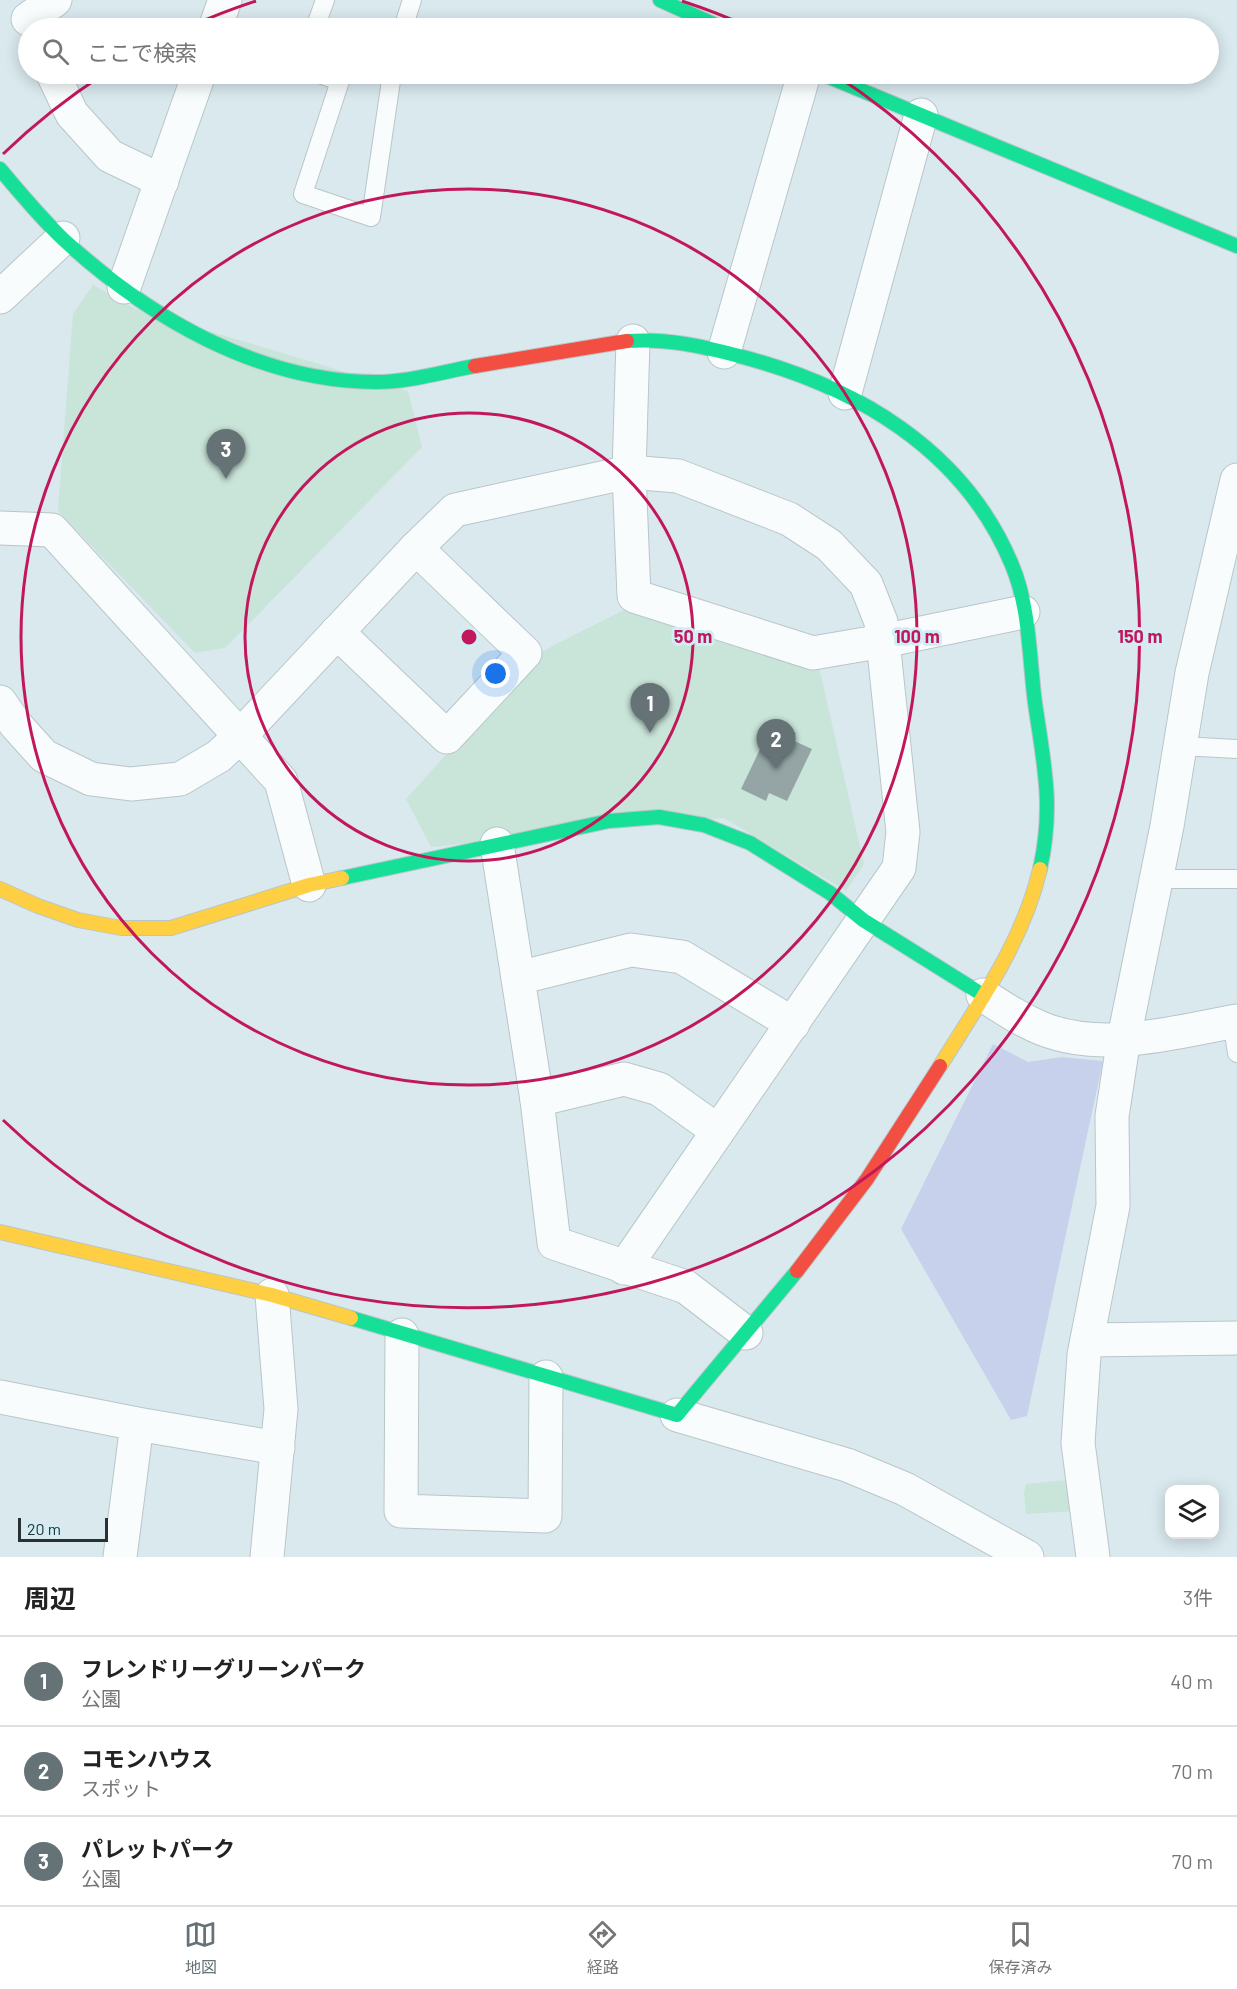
<!DOCTYPE html>
<html lang="ja">
<head>
<meta charset="utf-8">
<style>
	body { margin:0; font-family:Barlow,"Noto Sans JP",sans-serif; background:#f6f6f6; color:#222 }
	.controls { position:absolute; right:18px; bottom:18px; display:grid; overflow:hidden; border-radius:12px; box-shadow:0 3px 15px #0003 }
	.controls button { width:54px; height:54px; display:grid; place-items:center; padding:0; border:0; border-bottom:2px solid #e0e0e0; background:#fff; color:#222; font:30px sans-serif }
	.scale { position:absolute; left:18px; bottom:15px; width:90px; box-sizing:border-box; padding-left:6px; border:3px solid #273235; border-top:0; font-size:16px; line-height:21px; white-space:nowrap; color:#273235; -webkit-text-stroke:4px #d1eef6; paint-order:stroke }
	.you { position:absolute; left:496px; top:674px; width:21px; height:21px; margin:-15px; border:4px solid #fff; border-radius:50%; background:#1a73e8; box-shadow:0 0 0 9px #1a73e833 }
	.badge { display:grid; place-items:center; width:39px; height:39px; border-radius:50%; background:#657276; color:#fff; font-size:20px; font-weight:700 }
	.pin { position:absolute; translate:-50% -50px; filter:drop-shadow(0 2px 3px #0008) }
	.pin::after { content:''; position:absolute; top:32px; width:21px; height:18px; background:inherit; clip-path:polygon(0 0,100% 0,50% 100%) }
	.list { margin:0; padding:0; list-style:none }
	h2 { display:flex; justify-content:space-between; align-items:center; height:78px; margin:0; padding:0 24px; font-size:26px }
	h2 small { font-size:20px; font-weight:400; color:#767676 }
	.list li { display:grid; grid-template-columns:39px 1fr auto; gap:18px; align-items:center; box-sizing:border-box; height:90px; padding:0 24px; border-top:2px solid #e0e0e0 }
	.list b { display:block; font-size:22px; white-space:nowrap }
	.list p { margin:0; font-size:20px; white-space:nowrap; color:#767676 }
	.list em { font-size:20px; font-style:normal; color:#767676 }
	.icon { flex:none; width:33px; height:33px; fill:none; stroke:currentColor; stroke-width:2; stroke-linecap:round; stroke-linejoin:round }
	.map { position:relative; flex:none; width:1237px; height:1557px; overflow:hidden }
	.search { position:absolute; background:#fff; box-shadow:0 3px 15px #0003; left:18px; right:18px; top:18px; height:66px; display:flex; align-items:center; gap:15px; box-sizing:border-box; padding:0 21px; border-radius:33px; color:#767676; font-size:22px }
	.sheet { height:348px; background:#fff }
	nav { display:flex; justify-content:space-around; align-items:center; box-sizing:border-box; height:84px; border-top:2px solid #e0e0e0; background:#fff; font-size:16px; color:#767676 }
	nav a { display:grid; justify-items:center; gap:3px }
	nav .on { color:#657276 }
	.map>svg:first-child { display:block }
	.green { fill:#c9e4d9 }
	.water { fill:#c7d1ec }
	.building { fill:#95a5a6 }
	.lines { fill:none; stroke-linecap:round; stroke-linejoin:round }
	.lane-casing { stroke:#b9c6c9; stroke-width:20 }
	.street-casing { stroke:#b9c6c9; stroke-width:35 }
	.fast-casing { stroke:#b9c6c9; stroke-width:16 }
	.slow-casing { stroke:#b9c6c9; stroke-width:16 }
	.jam-casing { stroke:#b9c6c9; stroke-width:16 }
	.lane { stroke:#f9fcfc; stroke-width:18 }
	.street { stroke:#f9fcfc; stroke-width:33 }
	.fast { stroke:#16e098; stroke-width:14 }
	.slow { stroke:#ffcf43; stroke-width:14 }
	.jam { stroke:#f24e42; stroke-width:14 }
	.ring { fill:none; stroke:#c2185b; stroke-width:3 }
	.centre { fill:#c2185b; stroke:#d1eef6; stroke-width:3 }
	.ring-label { font-size:18px; text-anchor:middle; font-weight:bold; fill:#c2185b; stroke:#d1eef6; stroke-width:6; stroke-linejoin:round; paint-order:stroke }
</style>
</head>
<body>
<div class="map">
<svg width="1237" height="1557" viewBox="0 0 1237 1557">
	<rect width="100%" height="100%" fill="#d9e9ee"/>
	<g class="green">
		<path d="M 93,285 L 136,309 L 408,391 L 422,447 L 225,648 L 195,653 L 58,511 L 73,314 Z"/>
		<path d="M 624,610 L 819,667 L 864,864 L 846,891 L 724,818 L 431,847 L 406,799 L 539,653 Z"/>
		<path d="M 1069,1480 L 1074,1511 L 1026,1514 L 1024,1493 L 1026,1484 Z"/>
	</g>
	<path class="water" d="M 993,1044 L 1028,1062 L 1062,1057 L 1103,1061 L 1027,1416 L 1011,1420 L 901,1229 Z"/>
	<path class="building" d="M 773,722 L 796,733 L 792,740 L 812,749 L 787,801 L 769,793 L 766,801 L 741,789 Z"/>
	<g class="lines">
		<g class="lane-casing">
			<g id="lane">
				<path d="M 315,28 L 325,0"/>
				<path d="M 403,28 L 412,0"/>
				<path d="M 319,74 L 340,81 L 303,194 L 371,217 L 392,74"/>
				<path d="M 1181,746 L 1237,749"/>
				<path d="M 1155,879 L 1237,879"/>
				<path d="M 1232,1021 L 1237,1053"/>
			</g>
		</g>
		<g class="street-casing">
			<g id="street">
				<path d="M 28,19 L 55,0"/>
				<path d="M 215,28 L 225,0"/>
				<path d="M 53,74 L 72,114 L 110,156 L 162,181"/>
				<path d="M 124,287 L 199,74"/>
				<path d="M 0,297 L 63,238"/>
				<path d="M 633,341 L 629,472 L 634,596 L 813,653 L 883,641 L 1023,612"/>
				<path d="M 724,352 L 804,74"/>
				<path d="M 845,393 L 921,115"/>
				<path d="M 0,528 L 52,530 L 281,781 L 309,885"/>
				<path d="M 337,632 L 447,737 L 525,653 L 416,548"/>
				<path d="M 0,702 L 16,725 L 44,756 L 91,779 L 131,784 L 180,779 L 219,756 L 239,737 L 416,548 L 455,510 L 629,472 L 678,476 L 789,519 L 829,545 L 866,584 L 881,622 L 883,641 L 903,832 L 899,868 L 624,1268"/>
				<path d="M 497,844 L 537,1100 L 554,1243 L 686,1287 L 746,1333"/>
				<path d="M 518,978 L 631,950 L 682,957 L 793,1024"/>
				<path d="M 983,995 C 1003,1008 1021,1020 1043,1029 C 1105,1053 1174,1032 1237,1021"/>
				<path d="M 537,1100 L 624,1079 L 659,1089 L 718,1131"/>
				<path d="M 402,1335 L 401,1511 L 545,1516 L 546,1377"/>
				<path d="M 1087,1340 L 1237,1338"/>
				<path d="M 0,1397 L 137,1424 L 278,1448"/>
				<path d="M 677,1415 L 847,1465 L 905,1489 L 1027,1557"/>
				<path d="M 120,1557 L 137,1424"/>
				<path d="M 267,1557 L 281,1409 L 272,1295"/>
				<path d="M 1093,1557 L 1078,1443 L 1084,1355 L 1113,1206 L 1112,1116 L 1124,1038 L 1167,826 L 1192,673 L 1237,480"/>
			</g>
		</g>
		<g class="fast-casing">
			<g id="fast">
				<path d="M 660,0 L 722,28"/>
				<path d="M 822,74 L 1237,246"/>
				<path d="M 0,169 C 20,193 41,218 64,240 C 148,317 259,382 376,382 C 409,382 442,372 475,366"/>
				<path d="M 627,341 C 666,338 701,346 739,356 C 855,386 964,449 1012,565 C 1030,608 1029,657 1035,703 C 1044,765 1054,806 1040,869"/>
				<path d="M 342,878 L 609,821 L 659,817 L 704,825 L 750,843 L 830,893 L 863,920 L 983,995"/>
				<path d="M 351,1318 L 677,1415 L 797,1271"/>
			</g>
		</g>
		<g class="slow-casing">
			<g id="slow">
				<path d="M 0,889 L 38,906 L 78,920 L 121,928 L 171,928 L 309,885 L 342,878"/>
				<path d="M 940,1066 C 979,1003 1023,942 1040,869"/>
				<path d="M 0,1232 L 272,1295 L 351,1318"/>
			</g>
		</g>
		<g class="jam-casing">
			<g id="jam">
				<path d="M 475,366 L 627,341"/>
				<path d="M 797,1271 L 867,1179 L 940,1066"/>
			</g>
		</g>
		<use href="#lane" class="lane"/>
		<use href="#street" class="street"/>
		<use href="#fast" class="fast"/>
		<use href="#slow" class="slow"/>
		<use href="#jam" class="jam"/>
	</g>
	<g class="ring">
		<circle cx="469" cy="637" r="224"/>
		<circle cx="469" cy="637" r="448"/>
		<path d="M3 154A671 671 0 0 1 104 74M191 26A671 671 0 0 1 256 1M682 1A671 671 0 0 1 747 26M834 74A671 671 0 1 1 3 1120"/>
	</g>
	<circle cx="469" cy="637" r="9" class="centre"/>
	<g class="ring-label">
		<text x="693" y="643">50 m</text>
		<text x="917" y="643">100 m</text>
		<text x="1140" y="643">150 m</text>
	</g>
</svg>
<div class="controls">
<button><svg class="icon" aria-label="layers" viewBox="0 0 24 24"><path d="M12 4l9 5-9 5-9-5zM3 14l9 5 9-5"/></svg></button>
</div>
<div class="scale">20 m</div>
<div class="you"></div>
<div class="pin badge" style="left:650px;top:733px">1</div>
<div class="pin badge" style="left:776px;top:769px">2</div>
<div class="pin badge" style="left:226px;top:479px">3</div>
<div class="search"><svg class="icon" aria-label="search" viewBox="0 0 24 24"><circle cx="10" cy="10" r="6"/><path d="M15 15l6 6"/></svg>ここで検索</div>
</div>
<section class="sheet">
<h2>周辺<small>3件</small></h2>
<ul class="list">
<li><span class="badge">1</span><div><b>フレンドリーグリーンパーク</b><p>公園</p></div><em>40 m</em></li>
<li><span class="badge">2</span><div><b>コモンハウス</b><p>スポット</p></div><em>70 m</em></li>
<li><span class="badge">3</span><div><b>パレットパーク</b><p>公園</p></div><em>70 m</em></li>
</ul>
</section>
<nav>
<a class="on"><svg class="icon" aria-label="map" viewBox="0 0 24 24"><path d="M3 6l6-2 6 2 6-2v14l-6 2-6-2-6 2zM9 4v14M15 6v14"/></svg>地図</a>
<a><svg class="icon" aria-label="directions" viewBox="0 0 24 24"><path d="M12 3l9 9-9 9-9-9zM9 14v-3h6M13 9l2 2-2 2"/></svg>経路</a>
<a><svg class="icon" aria-label="saved" viewBox="0 0 24 24"><path d="M7 4h10v16l-5-4-5 4z"/></svg>保存済み</a>
</nav>
</body>
</html>
